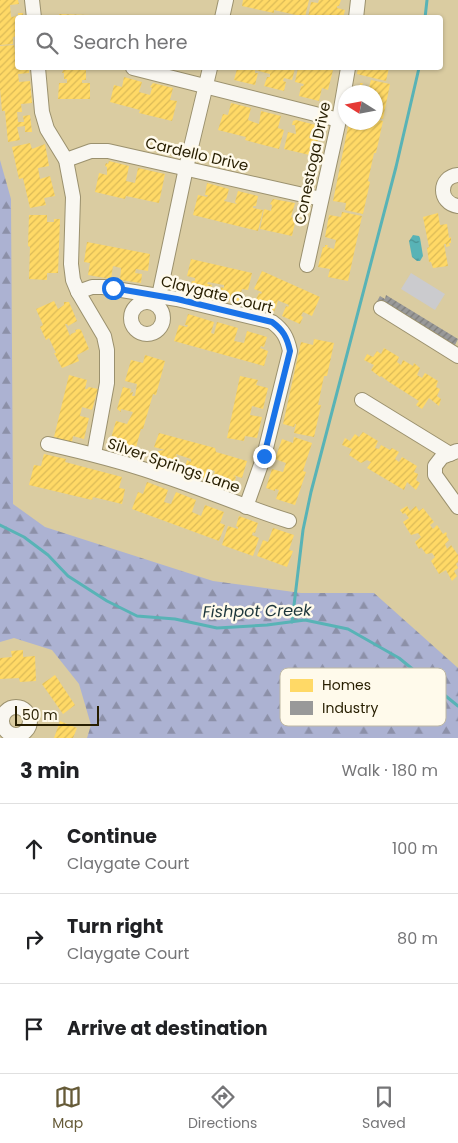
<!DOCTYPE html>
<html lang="en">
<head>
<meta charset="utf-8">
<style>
	body { margin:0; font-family:Poppins,sans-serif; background:#f2f2f2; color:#202124 }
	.compass { position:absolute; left:338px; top:85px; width:45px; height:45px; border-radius:50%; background:#fff; box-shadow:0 1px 4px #0004; rotate:281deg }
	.scale { position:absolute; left:15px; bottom:12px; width:84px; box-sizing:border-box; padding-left:5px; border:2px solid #271e00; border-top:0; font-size:14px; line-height:18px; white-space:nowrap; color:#271e00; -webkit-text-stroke:4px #fffaeb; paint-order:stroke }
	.stop { position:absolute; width:15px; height:15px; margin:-11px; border:4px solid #1a73e8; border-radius:50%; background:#fff }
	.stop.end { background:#1a73e8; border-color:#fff; box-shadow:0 1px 5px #0008 }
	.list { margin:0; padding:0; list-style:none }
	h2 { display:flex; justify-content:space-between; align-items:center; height:65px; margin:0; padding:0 20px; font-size:21px }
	h2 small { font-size:16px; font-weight:400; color:#757577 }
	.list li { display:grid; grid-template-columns:32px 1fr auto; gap:15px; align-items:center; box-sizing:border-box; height:90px; padding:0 20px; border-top:1px solid #e0e0e0 }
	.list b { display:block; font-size:19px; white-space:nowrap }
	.list p { margin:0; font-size:16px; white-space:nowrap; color:#757577 }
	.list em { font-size:16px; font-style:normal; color:#757577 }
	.icon { flex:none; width:28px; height:28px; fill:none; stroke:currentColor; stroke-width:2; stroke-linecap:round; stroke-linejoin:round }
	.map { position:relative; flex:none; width:458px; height:738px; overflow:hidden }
	.search { position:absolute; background:#fff; box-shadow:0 1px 4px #0004; left:15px; right:15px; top:15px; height:55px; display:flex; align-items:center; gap:12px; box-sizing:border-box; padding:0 18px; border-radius:5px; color:#757577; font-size:19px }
	.sheet { height:335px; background:#fff }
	nav { display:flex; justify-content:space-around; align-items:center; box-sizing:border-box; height:70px; border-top:1px solid #e0e0e0; background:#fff; font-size:14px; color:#757577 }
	nav a { display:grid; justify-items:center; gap:2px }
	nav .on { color:#665b38 }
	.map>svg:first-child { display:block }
	.green { fill:#cbcbce }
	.forest { fill:url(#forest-firs) }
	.water { fill:url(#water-ripples) }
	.homes { fill:url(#homes-hatch) }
	.industry { fill:url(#industry-hatch) }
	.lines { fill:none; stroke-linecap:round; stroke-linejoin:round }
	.stream { stroke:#58b3b6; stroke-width:3 }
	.minor-casing { stroke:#9b916e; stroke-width:16 }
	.minor { stroke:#f9f7f1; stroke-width:14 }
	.route { stroke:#1a73e8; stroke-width:6 }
	.labels { text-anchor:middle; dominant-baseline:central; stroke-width:5; stroke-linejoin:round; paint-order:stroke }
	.street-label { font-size:15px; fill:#271e00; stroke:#fffaeb }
	.water-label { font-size:16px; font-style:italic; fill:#1c363b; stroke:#fffaeb }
	.key { fill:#fffaeb; stroke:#beb8a4; stroke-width:1 }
	.key-label { font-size:14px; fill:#271e00 }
</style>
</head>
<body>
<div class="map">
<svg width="458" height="738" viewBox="0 0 458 738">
	<defs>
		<pattern id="forest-firs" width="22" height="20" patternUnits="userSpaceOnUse" patternTransform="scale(1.25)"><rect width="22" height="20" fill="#acb2d2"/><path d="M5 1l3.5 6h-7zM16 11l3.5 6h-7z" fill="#8c90a8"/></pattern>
		<pattern id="water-ripples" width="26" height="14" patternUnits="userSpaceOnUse" patternTransform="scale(1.25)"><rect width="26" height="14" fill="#58b3b6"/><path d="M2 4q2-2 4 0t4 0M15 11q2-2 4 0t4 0" fill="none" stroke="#499192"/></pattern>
		<pattern id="homes-hatch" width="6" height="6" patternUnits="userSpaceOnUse" patternTransform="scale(1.25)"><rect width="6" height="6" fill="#ffd966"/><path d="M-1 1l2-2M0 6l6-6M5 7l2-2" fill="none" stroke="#dbba57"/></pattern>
		<pattern id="industry-hatch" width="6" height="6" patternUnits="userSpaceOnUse" patternTransform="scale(1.25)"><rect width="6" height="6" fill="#999"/><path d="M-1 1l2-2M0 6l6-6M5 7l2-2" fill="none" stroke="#7d7c7a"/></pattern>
	</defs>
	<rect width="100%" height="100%" fill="#dacca1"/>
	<path class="green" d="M 411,273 L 445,294 L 435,310 L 401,289 Z"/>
	<path class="forest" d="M 0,160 L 11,199 L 13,504 L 45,527 L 213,581 L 301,593 L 374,593 L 458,668 L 458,738 L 87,738 L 91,725 L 79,684 L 52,650 L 14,638 L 0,642 Z"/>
	<path class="water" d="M 413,235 L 419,236 L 420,238 L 423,256 L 420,261 L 417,261 L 412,257 L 409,241 Z"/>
	<g class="homes">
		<path d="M 0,0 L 18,0 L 19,4 L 10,5 L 11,17 L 18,16 L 18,36 L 13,37 L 13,44 L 0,45 Z"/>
		<path d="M 243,0 L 309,0 L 305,17 L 274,10 L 274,13 L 242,6 Z"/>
		<path d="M 319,0 L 341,0 L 339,6 L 337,6 L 337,8 L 345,10 L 343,18 L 308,18 L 311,2 L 318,3 Z"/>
		<rect x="18" y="13" width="5" height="5"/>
		<path d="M 59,14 L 91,15 L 90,18 L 59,18 Z"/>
		<path d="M 14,45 L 15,52 L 18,52 L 18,68 L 29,68 L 29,73 L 18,74 L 19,82 L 30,81 L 32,103 L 21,104 L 22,112 L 17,112 L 18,122 L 24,122 L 23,116 L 30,115 L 32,132 L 25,132 L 25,126 L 17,127 L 20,140 L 8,142 L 5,111 L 2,111 L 0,88 L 0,46 Z"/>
		<path d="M 64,68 L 86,68 L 86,80 L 82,80 L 82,83 L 90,83 L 90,99 L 58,99 L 59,83 L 67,83 L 67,79 L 64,79 L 64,73 L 62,73 Z"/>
		<path d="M 240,68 L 295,68 L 292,80 L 284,78 L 283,81 L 286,82 L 284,91 L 264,86 L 267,77 L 270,77 L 270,74 L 255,70 L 255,73 L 258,73 L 255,85 L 234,80 L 237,69 L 240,69 Z"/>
		<path d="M 298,68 L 323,68 L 333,70 L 328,90 L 322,88 L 319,101 L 299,96 L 301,86 L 303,86 L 304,84 L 295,82 Z"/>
		<path d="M 358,68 L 389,68 L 386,81 L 357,74 Z"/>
		<path d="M 124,77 L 142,82 L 139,92 L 150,95 L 152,88 L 150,87 L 153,83 L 173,88 L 170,100 L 177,101 L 172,121 L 139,113 L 140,110 L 110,102 L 114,85 L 122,87 Z"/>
		<path d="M 371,80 L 390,84 L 383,119 L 376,117 L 376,92 L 356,92 L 358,85 L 360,85 L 360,83 L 363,83 L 362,86 L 369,87 Z"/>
		<path d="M 231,103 L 251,108 L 248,120 L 259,124 L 261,111 L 281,116 L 278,128 L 284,130 L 279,149 L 245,140 L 246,137 L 218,130 L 223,114 L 228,115 Z"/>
		<path d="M 376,119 L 383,121 L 376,153 L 374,153 L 368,181 L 370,182 L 363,214 L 345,210 L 346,203 L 333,201 L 349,122 L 376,122 Z"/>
		<path d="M 296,120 L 316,125 L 314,135 L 310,134 L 309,138 L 318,140 L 314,156 L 284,149 L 288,132 L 296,134 L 295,125 L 292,125 L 293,121 Z"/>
		<path d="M 30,143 L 32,149 L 45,144 L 49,166 L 38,168 L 40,179 L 50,176 L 55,196 L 44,198 L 46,205 L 30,208 L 23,178 L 19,179 L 12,147 Z"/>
		<path d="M 109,161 L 129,166 L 126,181 L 135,183 L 138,168 L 165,174 L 159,203 L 126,196 L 125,199 L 95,192 L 99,173 L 107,175 L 107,167 L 105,166 L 106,163 L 108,164 Z"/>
		<path d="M 207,183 L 229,189 L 226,200 L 225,199 L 224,201 L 237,204 L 235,202 L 238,191 L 258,196 L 256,206 L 253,206 L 253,208 L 263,210 L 258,231 L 193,215 L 198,195 L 207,197 L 208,195 L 205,195 Z"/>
		<path d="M 273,199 L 295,203 L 291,217 L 296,218 L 292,236 L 260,229 L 264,209 L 271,211 L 272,205 L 270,204 Z"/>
		<path d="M 342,212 L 362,216 L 348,281 L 328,277 L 330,269 L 318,267 L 323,247 L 325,247 L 325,245 L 328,245 L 327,247 L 334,249 L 336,240 L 325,237 L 329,215 L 341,217 Z"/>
		<path d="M 438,213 L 440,225 L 447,224 L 449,238 L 451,237 L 451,243 L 449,243 L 450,246 L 446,247 L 446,244 L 444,244 L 448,266 L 433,268 L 431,262 L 429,262 L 427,248 L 429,247 L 423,217 Z"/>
		<path d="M 29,215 L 47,215 L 47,222 L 54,222 L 54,219 L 60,219 L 58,273 L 47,273 L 47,280 L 29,279 L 30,247 L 28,246 Z"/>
		<path d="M 87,242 L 150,254 L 148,271 L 136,269 L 135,273 L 142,274 L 141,283 L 120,280 L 121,268 L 113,266 L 111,279 L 88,275 L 90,263 L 84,262 Z"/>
		<path d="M 191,259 L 252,273 L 248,290 L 242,289 L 239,302 L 219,298 L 221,287 L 224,288 L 224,285 L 208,282 L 207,284 L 212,285 L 209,294 L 190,290 L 192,281 L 195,281 L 195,278 L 187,276 Z"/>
		<path d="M 262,271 L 320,297 L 312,316 L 303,312 L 301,316 L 303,317 L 300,324 L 282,316 L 286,306 L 288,307 L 289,305 L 277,300 L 278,301 L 274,312 L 254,303 L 259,293 L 261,294 L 262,292 L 254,289 Z"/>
		<path d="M 54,301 L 58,309 L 64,305 L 64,302 L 69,302 L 77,321 L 68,326 L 67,324 L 65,324 L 70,336 L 71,334 L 76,332 L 75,330 L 79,329 L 81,330 L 89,349 L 77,355 L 79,361 L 62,368 L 54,353 L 56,353 L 49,338 L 46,340 L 40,327 L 43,325 L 36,309 Z"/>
		<path d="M 188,314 L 214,322 L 211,333 L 214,334 L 217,322 L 238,328 L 234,341 L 244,343 L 247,331 L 267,337 L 264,347 L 261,346 L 260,348 L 268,351 L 264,366 L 174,341 L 179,325 L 187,327 L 188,325 L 185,325 Z"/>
		<path d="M 314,339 L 334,343 L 327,376 L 324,376 L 318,405 L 321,405 L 314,437 L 294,433 L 296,424 L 295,424 L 294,427 L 283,424 L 301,342 L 313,345 Z"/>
		<path d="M 384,348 L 399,357 L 397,362 L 401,365 L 403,360 L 413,366 L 414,363 L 420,368 L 417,375 L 422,378 L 425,373 L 438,381 L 436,387 L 440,389 L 437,396 L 441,399 L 439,406 L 429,398 L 422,409 L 416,405 L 419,401 L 389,382 L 381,376 L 380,377 L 371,370 L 374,365 L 364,360 L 367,354 L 373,357 L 377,351 L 381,354 Z"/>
		<path d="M 145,355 L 165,361 L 156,395 L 153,394 L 143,429 L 141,429 L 135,451 L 121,447 L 122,441 L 111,438 L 116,421 L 127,424 L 133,412 L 121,409 L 121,412 L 117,409 L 123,387 L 131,389 L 130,393 L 133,392 L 132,396 L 135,396 L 137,384 L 125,381 L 131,360 L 143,363 Z"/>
		<path d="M 69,375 L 87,380 L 85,389 L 87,389 L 89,387 L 98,389 L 92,410 L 82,407 L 80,416 L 89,418 L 84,439 L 73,436 L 72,442 L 54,437 Z"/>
		<path d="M 240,376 L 258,380 L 256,385 L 268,388 L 263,409 L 252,406 L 250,415 L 262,417 L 257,438 L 245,436 L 244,441 L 227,438 Z"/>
		<path d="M 363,432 L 378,441 L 375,448 L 379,449 L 381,445 L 390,450 L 392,448 L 399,452 L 395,459 L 399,462 L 402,457 L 417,466 L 414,472 L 418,474 L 416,480 L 420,483 L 416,490 L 407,482 L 404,490 L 367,468 L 371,462 L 367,460 L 361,463 L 349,455 L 352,449 L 342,445 L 345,438 L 350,441 L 355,434 L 359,437 Z"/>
		<path d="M 159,433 L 215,448 L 216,452 L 247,461 L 242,478 L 233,475 L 236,477 L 233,488 L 212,482 L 215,471 L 207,469 L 205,478 L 184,472 L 187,460 L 191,462 L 191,459 L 176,454 L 177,457 L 174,467 L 155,461 L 158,451 L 165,450 L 154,447 Z"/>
		<path d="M 294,437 L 312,443 L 303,471 L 306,472 L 295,505 L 276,499 L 279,490 L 275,489 L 275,491 L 266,488 L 272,469 L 283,472 L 286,463 L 275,459 L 282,439 L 293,443 Z"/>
		<path d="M 44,454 L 66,459 L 65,462 L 122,477 L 119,488 L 125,489 L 122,504 L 93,497 L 92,500 L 29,485 L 34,465 L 41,466 Z"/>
		<path d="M 147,482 L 168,490 L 164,502 L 171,504 L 176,492 L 196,500 L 192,512 L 201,516 L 205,505 L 224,512 L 220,523 L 225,525 L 219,541 L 132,509 L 138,492 L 143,494 Z"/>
		<path d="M 407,506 L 410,511 L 416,506 L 419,511 L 423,508 L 434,522 L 430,525 L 433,529 L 437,525 L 443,534 L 446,532 L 447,534 L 446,535 L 449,540 L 445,544 L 447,549 L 451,545 L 458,555 L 458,562 L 456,564 L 458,568 L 454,571 L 457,576 L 452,581 L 446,570 L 439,574 L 431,561 L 435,557 L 432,553 L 426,554 L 421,547 L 419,549 L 415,542 L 421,537 L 418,533 L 411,535 L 403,522 L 409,518 L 405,513 L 403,514 L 400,510 Z"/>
		<path d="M 239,516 L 258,523 L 255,533 L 253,532 L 252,535 L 259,538 L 253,556 L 222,545 L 228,526 L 238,529 L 238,527 L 236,526 Z"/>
		<path d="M 273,528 L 294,535 L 289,550 L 293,551 L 287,567 L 257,556 L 263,540 L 268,542 Z"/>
		<path d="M 23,650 L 23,657 L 35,656 L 36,681 L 20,682 L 19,678 L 0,679 L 0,658 L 12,657 L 11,651 Z"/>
		<path d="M 55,675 L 75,705 L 63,714 L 42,684 Z"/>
		<path d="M 60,721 L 77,728 L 73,738 L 54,738 Z"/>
	</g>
	<path class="industry" d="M 386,295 L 458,339 L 453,349 L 376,303 L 380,296 L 385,299 Z"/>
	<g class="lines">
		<g class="stream">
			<path d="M 425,18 L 427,0"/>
			<path d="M 0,525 L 24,537 L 48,555 L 68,576 L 107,601 L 137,616 L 175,619 L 217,628 L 267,625 L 305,620 L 348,629 L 399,658 L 458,706"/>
			<path d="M 292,622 L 303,530 L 311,492 L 396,167 L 419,68"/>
		</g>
		<g class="minor-casing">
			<g id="minor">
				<path d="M 32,0 L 34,18"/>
				<path d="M 222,18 L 226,0"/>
				<path d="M 356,18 L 358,0"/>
				<path d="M 38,68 L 42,112 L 47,129 L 66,160 L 73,197 L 71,264 L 73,280 L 78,292 L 104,336 L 107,350 L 107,383 L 94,454"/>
				<path d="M 133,68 L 339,120"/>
				<path d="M 66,160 L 91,151 L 108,151 L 321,199"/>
				<path d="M 458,175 C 438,177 438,203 458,206"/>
				<path d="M 307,265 L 339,120 L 348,68"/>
				<path d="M 78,292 L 92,287 L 103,287 L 177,299 L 272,322 C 283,330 287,337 290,351 L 264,456 L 246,507"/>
				<path d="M 155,302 L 159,296 L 186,168 L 210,68"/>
				<circle cx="147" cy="318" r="16"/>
				<path d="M 381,308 L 458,356"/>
				<path d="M 362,400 L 450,454"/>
				<path d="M 48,444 C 84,452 120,461 155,473 C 200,487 244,507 289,521"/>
				<path d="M 457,451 L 442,457 L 435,466 L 435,475 L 458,507"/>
				<circle cx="16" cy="721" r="14"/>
			</g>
		</g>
		<use href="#minor" class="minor"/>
	</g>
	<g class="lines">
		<path class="route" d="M 113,288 L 177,299 L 272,322 C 283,330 287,337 290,351 L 264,456"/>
	</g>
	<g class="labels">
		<g class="street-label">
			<text transform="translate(197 154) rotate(13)">Cardello Drive</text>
			<text transform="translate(312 163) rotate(-78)">Conestoga Drive</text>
			<text transform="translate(217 294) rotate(14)">Claygate Court</text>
			<text transform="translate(174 465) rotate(19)">Silver Springs Lane</text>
		</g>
		<g class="water-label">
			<text transform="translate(257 611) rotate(-1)">Fishpot Creek</text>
		</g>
	</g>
	<rect x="280" y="668" width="166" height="58" rx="8" class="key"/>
	<rect x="290" y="679" width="23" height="13" fill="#ffd966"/>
	<rect x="290" y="701" width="23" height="14" fill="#999"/>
	<g class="key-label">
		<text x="322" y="690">Homes</text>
		<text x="322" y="713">Industry</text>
	</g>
</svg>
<svg class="compass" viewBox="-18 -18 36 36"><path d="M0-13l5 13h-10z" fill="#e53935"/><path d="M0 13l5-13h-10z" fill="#757577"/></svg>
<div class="scale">50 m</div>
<div class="stop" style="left:113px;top:288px"></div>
<div class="stop end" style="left:264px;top:456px"></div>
<div class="search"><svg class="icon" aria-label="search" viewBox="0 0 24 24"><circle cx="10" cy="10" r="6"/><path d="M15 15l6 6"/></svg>Search here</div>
</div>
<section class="sheet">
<h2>3 min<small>Walk · 180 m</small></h2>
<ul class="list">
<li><svg class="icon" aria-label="ahead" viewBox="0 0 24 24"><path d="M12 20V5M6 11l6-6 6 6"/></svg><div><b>Continue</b><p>Claygate Court</p></div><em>100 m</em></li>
<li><svg class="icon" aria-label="right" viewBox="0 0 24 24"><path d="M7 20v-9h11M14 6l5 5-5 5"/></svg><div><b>Turn right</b><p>Claygate Court</p></div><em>80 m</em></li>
<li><svg class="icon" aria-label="arrive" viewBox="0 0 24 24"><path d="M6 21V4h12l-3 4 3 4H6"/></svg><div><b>Arrive at destination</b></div></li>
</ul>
</section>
<nav>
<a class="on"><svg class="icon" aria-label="map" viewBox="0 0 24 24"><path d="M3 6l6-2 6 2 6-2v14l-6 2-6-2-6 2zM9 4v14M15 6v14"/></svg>Map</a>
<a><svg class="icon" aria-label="directions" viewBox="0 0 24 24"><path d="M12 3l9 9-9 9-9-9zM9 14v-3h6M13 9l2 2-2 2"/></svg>Directions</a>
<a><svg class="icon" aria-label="saved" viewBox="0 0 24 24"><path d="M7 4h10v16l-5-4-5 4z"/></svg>Saved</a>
</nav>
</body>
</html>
